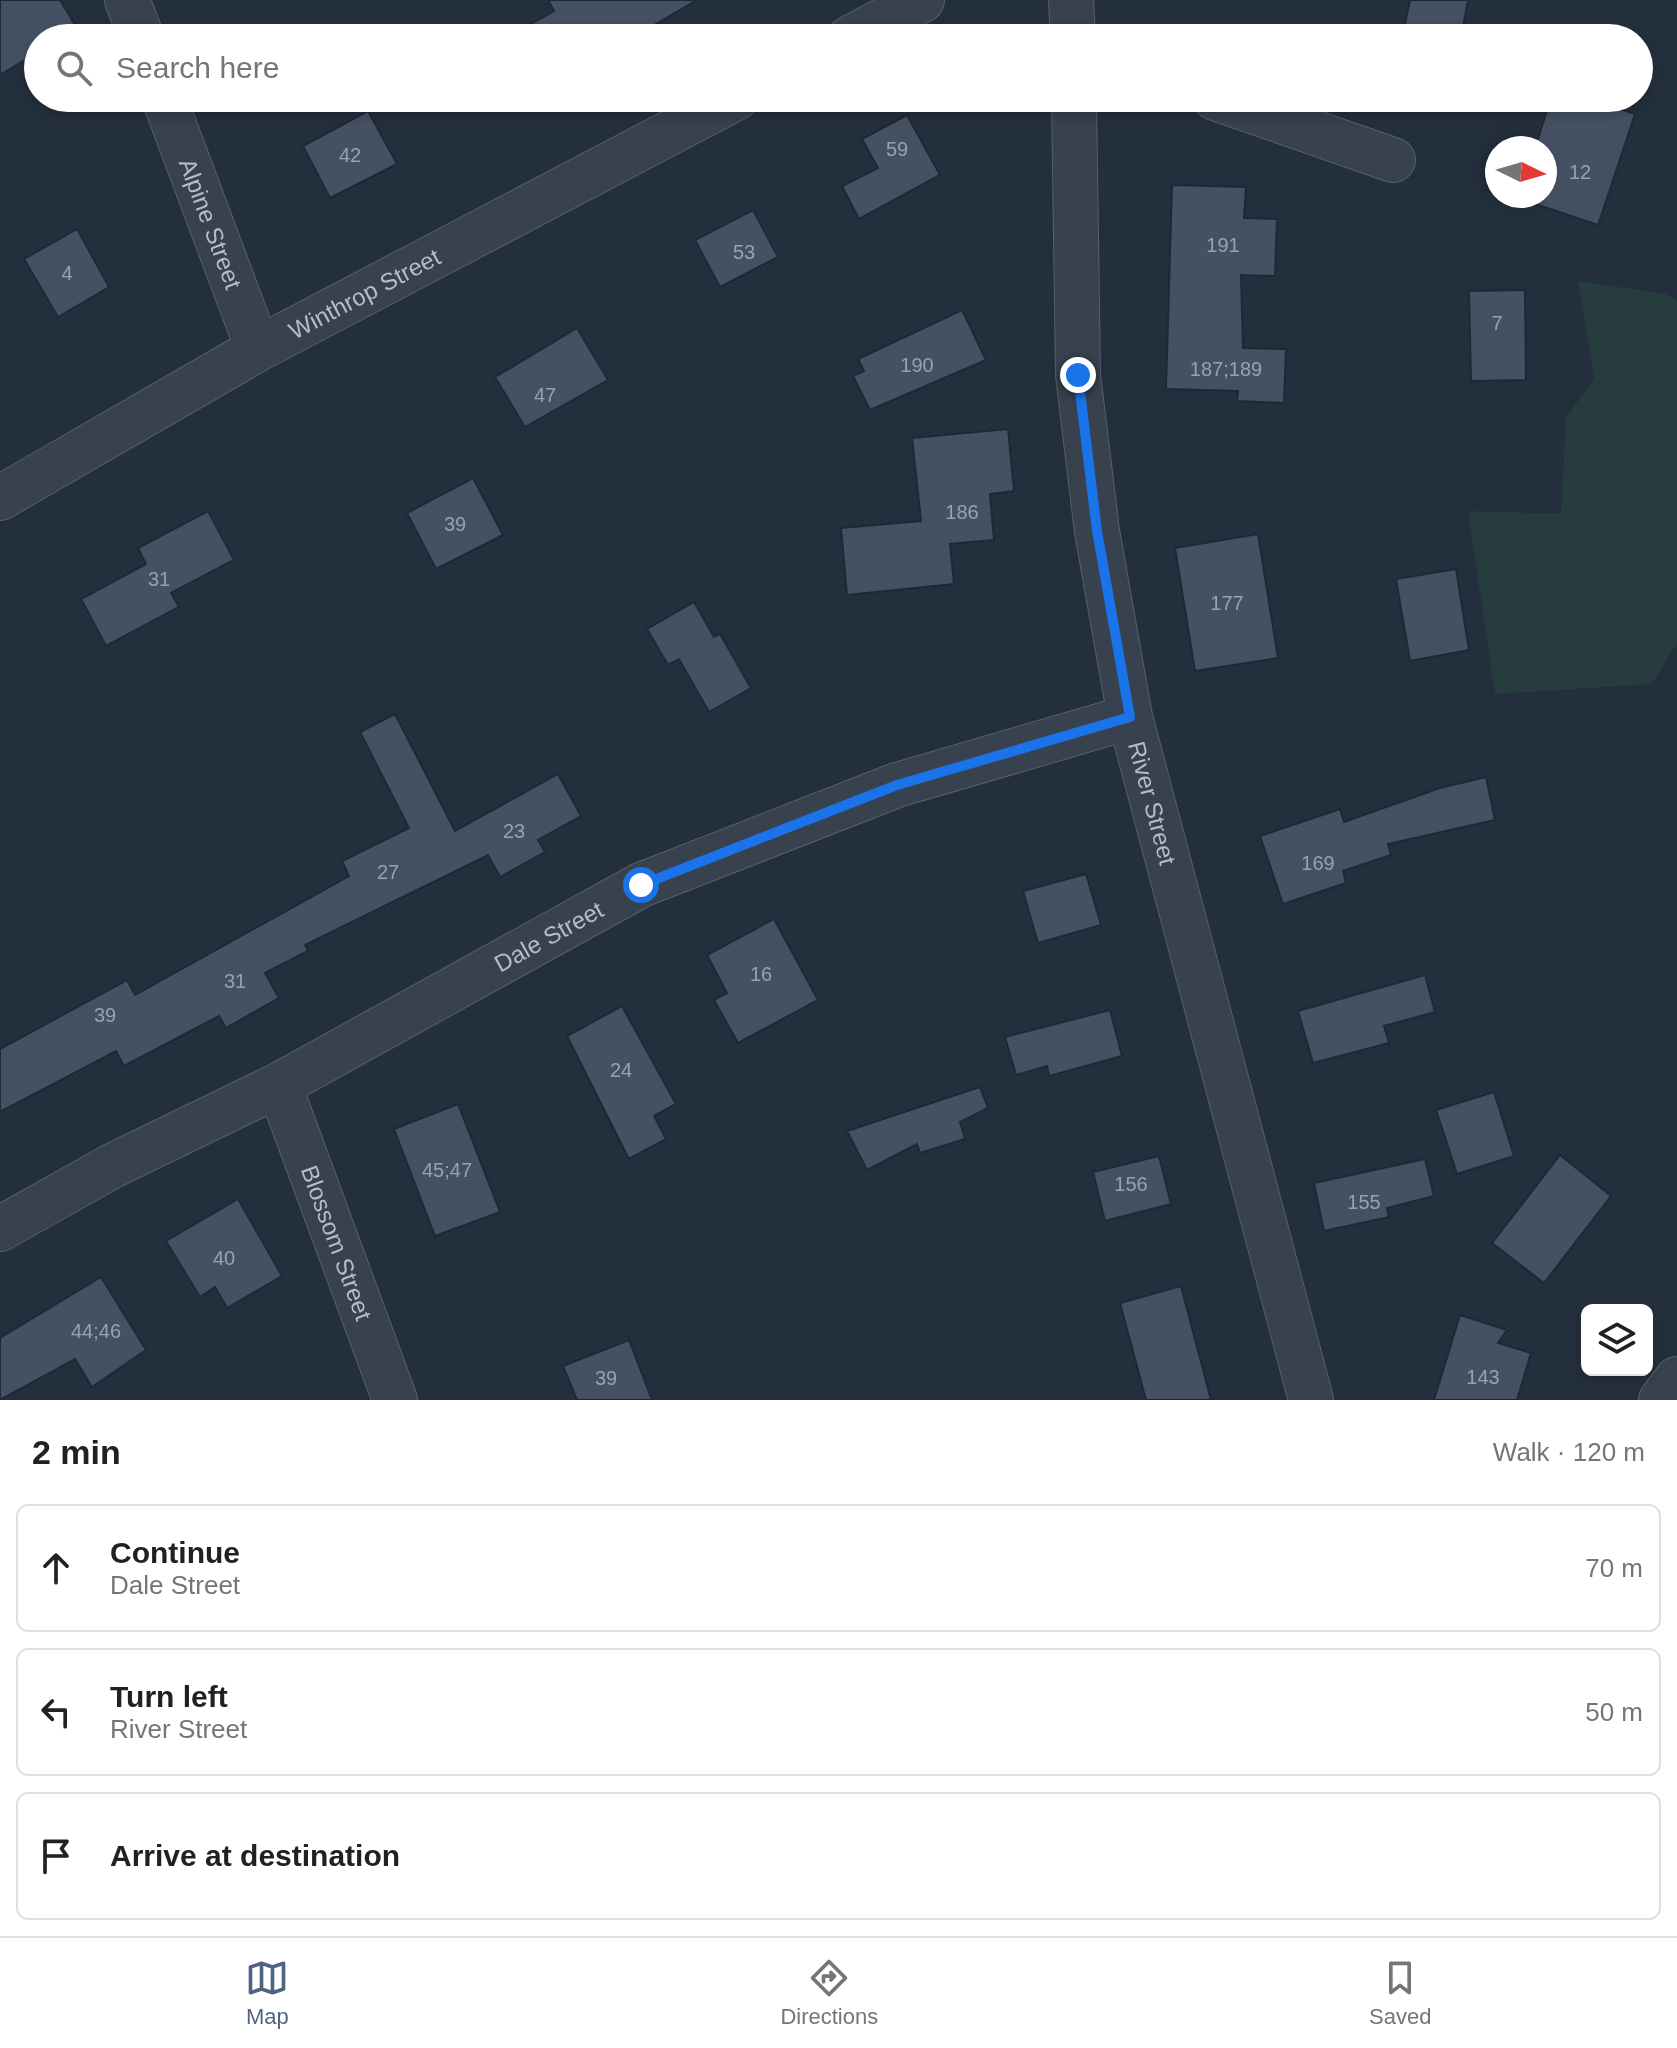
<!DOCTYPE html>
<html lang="en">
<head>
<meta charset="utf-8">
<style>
	body { margin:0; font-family:Helvetica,sans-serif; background:#f6f6f6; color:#202124 }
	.controls { position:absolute; right:24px; bottom:24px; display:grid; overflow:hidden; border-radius:12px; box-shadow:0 4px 12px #0003 }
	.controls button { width:72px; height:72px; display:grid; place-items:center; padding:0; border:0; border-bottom:2px solid #e0e0e0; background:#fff; color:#202124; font:40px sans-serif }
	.compass { position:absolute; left:1485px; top:136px; width:72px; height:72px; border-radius:50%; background:#fff; box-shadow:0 4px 12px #0003; rotate:95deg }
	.stop { position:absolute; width:24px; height:24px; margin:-18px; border:6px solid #1a73e8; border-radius:50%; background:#fff }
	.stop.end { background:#1a73e8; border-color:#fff; box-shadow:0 2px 8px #0008 }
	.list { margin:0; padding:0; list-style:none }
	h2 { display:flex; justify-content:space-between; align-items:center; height:104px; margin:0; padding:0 32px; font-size:34px }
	h2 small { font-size:26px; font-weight:400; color:#757577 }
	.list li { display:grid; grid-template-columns:52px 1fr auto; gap:24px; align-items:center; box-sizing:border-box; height:128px; margin:0 16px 16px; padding:0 16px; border:2px solid #e0e0e0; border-radius:12px }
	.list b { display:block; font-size:30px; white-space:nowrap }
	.list p { margin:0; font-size:26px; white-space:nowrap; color:#757577 }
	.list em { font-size:26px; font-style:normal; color:#757577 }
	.icon { flex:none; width:44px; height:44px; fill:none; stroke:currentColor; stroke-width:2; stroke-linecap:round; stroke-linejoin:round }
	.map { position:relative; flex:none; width:1677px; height:1400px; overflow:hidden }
	.search { position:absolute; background:#fff; box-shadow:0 4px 12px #0003; left:24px; right:24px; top:24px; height:88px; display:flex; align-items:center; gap:20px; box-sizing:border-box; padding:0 28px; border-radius:44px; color:#757577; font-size:30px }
	.sheet { height:536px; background:#fff }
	nav { display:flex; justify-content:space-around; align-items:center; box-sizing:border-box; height:112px; border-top:2px solid #e0e0e0; background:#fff; font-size:22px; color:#757577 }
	nav a { display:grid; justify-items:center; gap:4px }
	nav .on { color:#506383 }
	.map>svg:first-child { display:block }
	.green { fill:#263c3f }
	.building { fill:#455162; stroke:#1f2835; stroke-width:2 }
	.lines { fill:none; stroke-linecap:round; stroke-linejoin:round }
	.minor-casing { stroke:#565f6c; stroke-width:46 }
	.tertiary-casing { stroke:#565f6c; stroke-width:46 }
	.minor { stroke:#38414e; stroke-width:44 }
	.tertiary { stroke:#38414e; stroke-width:44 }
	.route { stroke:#1a73e8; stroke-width:10 }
	.labels { text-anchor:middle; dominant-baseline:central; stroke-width:6; stroke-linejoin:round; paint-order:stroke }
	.number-label { font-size:20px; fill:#98a1af }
	.street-label { font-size:24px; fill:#b4bcc9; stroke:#1d2633 }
</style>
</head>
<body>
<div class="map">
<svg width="1677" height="1400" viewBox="0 0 1677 1400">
	<rect width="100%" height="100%" fill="#242f3e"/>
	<path class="green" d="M 1578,281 L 1666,294 L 1677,301 L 1677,643 L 1652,684 L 1495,694 L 1468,511 L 1561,514 L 1566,418 L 1594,378 Z"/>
	<g class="building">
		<path d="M 0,0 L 60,0 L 77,28 L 60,38 L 38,38 L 38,52 L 0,75 Z"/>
		<path d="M 548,0 L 697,0 L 632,38 L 506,38 L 554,11 Z"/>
		<path d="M 1410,0 L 1468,0 L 1461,38 L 1402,38 Z"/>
		<path d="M 1551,98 L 1584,108 L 1588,98 L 1635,114 L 1598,225 L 1521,199 L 1522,196 L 1545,196 L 1545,148 L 1535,148 Z"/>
		<path d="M 368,111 L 397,164 L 330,198 L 303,146 Z"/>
		<path d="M 907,115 L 940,175 L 859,219 L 842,186 L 878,168 L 862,139 Z"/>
		<path d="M 1172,185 L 1246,187 L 1244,218 L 1277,219 L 1275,276 L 1241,275 L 1243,348 L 1286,349 L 1284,403 L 1237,401 L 1238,391 L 1166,389 Z"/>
		<path d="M 753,210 L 778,257 L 720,287 L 695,240 Z"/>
		<path d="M 77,229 L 109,287 L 58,317 L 24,259 Z"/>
		<path d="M 1525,290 L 1526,380 L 1471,381 L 1469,291 Z"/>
		<path d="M 962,310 L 986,360 L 870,410 L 853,376 L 864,371 L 858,359 Z"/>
		<path d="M 577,328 L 608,380 L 525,427 L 495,377 Z"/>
		<path d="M 1008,429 L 1014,491 L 990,494 L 994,540 L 950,544 L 954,584 L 847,595 L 841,528 L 921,521 L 912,438 Z"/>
		<path d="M 473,478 L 503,535 L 436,569 L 407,513 Z"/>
		<path d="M 208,511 L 234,560 L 171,593 L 179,607 L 106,646 L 81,599 L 146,564 L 138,548 Z"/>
		<path d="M 1258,534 L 1278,658 L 1195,671 L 1175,548 Z"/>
		<path d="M 1456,569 L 1469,650 L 1410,661 L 1396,579 Z"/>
		<path d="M 694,602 L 714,637 L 720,634 L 751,688 L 709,712 L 679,659 L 668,665 L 647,629 Z"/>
		<path d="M 395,714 L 455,831 L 558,774 L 581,816 L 538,840 L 545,852 L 500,877 L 488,855 L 305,945 L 308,951 L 265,973 L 279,998 L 226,1028 L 219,1016 L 124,1066 L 116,1051 L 0,1112 L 0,1049 L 127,980 L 135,995 L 349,876 L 342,861 L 409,828 L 360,732 Z"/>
		<path d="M 1486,777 L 1495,820 L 1388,844 L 1391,855 L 1343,871 L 1346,883 L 1283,904 L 1260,836 L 1340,809 L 1344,822 L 1440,788 Z"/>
		<path d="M 1086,874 L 1101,925 L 1038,943 L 1023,891 Z"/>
		<path d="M 774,919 L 818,1000 L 738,1043 L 714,1000 L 727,993 L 707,955 Z"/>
		<path d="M 1425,975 L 1435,1012 L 1384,1026 L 1389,1043 L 1313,1063 L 1298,1011 Z"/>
		<path d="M 622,1006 L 676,1104 L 654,1116 L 666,1139 L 629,1159 L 567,1036 Z"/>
		<path d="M 1110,1010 L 1122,1056 L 1049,1076 L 1047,1066 L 1016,1075 L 1005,1037 Z"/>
		<path d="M 980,1087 L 988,1108 L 960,1122 L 965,1139 L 920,1153 L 917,1144 L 867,1170 L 847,1131 Z"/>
		<path d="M 1494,1092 L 1514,1156 L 1457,1174 L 1436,1110 Z"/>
		<path d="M 458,1104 L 500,1212 L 435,1236 L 394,1129 Z"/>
		<path d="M 1560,1155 L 1611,1196 L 1544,1283 L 1492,1243 Z"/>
		<path d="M 1159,1156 L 1171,1204 L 1105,1221 L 1093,1172 Z"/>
		<path d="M 1425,1159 L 1434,1196 L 1387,1208 L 1389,1217 L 1324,1231 L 1314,1183 Z"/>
		<path d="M 238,1199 L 282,1276 L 227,1308 L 215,1287 L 200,1297 L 166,1241 Z"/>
		<path d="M 101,1277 L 146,1350 L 92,1387 L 75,1359 L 0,1400 L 0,1338 Z"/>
		<path d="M 1181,1286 L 1211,1400 L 1146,1400 L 1120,1303 Z"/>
		<path d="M 1460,1315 L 1507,1330 L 1498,1343 L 1531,1353 L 1517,1400 L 1434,1400 Z"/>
		<path d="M 629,1340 L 652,1400 L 577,1400 L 563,1366 Z"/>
	</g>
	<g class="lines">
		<g class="minor-casing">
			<g id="minor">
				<path d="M 127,0 L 142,38"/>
				<path d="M 850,38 L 922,0"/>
				<path id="s1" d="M 164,98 L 258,349"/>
				<path d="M 1215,98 L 1393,160"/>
				<path id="s2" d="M 0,498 L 258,349 L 736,98"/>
				<path id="s3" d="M 279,1085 L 395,1400"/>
				<path id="s4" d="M 0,1229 L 112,1166 L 279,1085 L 641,885 L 897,785 L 1130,717"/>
			</g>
		</g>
		<g class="tertiary-casing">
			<g id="tertiary">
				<path d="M 1071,0 L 1073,38"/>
				<path id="s5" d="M 1074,98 L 1078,375 L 1097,531 L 1130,717 L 1311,1400"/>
				<path d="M 1661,1400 L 1677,1379"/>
			</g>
		</g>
		<use href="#minor" class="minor"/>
		<use href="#tertiary" class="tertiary"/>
	</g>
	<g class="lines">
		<path class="route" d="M 641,885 L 897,785 L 1130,717 L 1097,531 L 1078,375"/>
	</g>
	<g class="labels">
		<g class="number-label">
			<text x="897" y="149">59</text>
			<text x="350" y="155">42</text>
			<text x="1580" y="172">12</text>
			<text x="1223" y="245">191</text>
			<text x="744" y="252">53</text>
			<text x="67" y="273">4</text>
			<text x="1497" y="323">7</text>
			<text x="917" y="365">190</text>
			<text x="1226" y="369">187;189</text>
			<text x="545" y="395">47</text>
			<text x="962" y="512">186</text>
			<text x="455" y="524">39</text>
			<text x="159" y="579">31</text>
			<text x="1227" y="603">177</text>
			<text x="514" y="831">23</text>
			<text x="1318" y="863">169</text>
			<text x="388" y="872">27</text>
			<text x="761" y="974">16</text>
			<text x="235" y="981">31</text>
			<text x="105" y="1015">39</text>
			<text x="621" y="1070">24</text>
			<text x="447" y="1170">45;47</text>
			<text x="1131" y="1184">156</text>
			<text x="1364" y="1202">155</text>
			<text x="224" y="1258">40</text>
			<text x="96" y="1331">44;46</text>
			<text x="1483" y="1377">143</text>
			<text x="606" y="1378">39</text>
		</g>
		<g class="street-label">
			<text stroke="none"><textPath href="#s1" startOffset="134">Alpine Street</textPath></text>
			<text stroke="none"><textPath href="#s2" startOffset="418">Winthrop Street</textPath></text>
			<text stroke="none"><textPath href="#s5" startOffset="712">River Street</textPath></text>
			<text stroke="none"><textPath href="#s4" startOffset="622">Dale Street</textPath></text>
			<text stroke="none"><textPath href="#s3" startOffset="168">Blossom Street</textPath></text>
		</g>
	</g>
</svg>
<div class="controls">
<button><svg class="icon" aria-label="layers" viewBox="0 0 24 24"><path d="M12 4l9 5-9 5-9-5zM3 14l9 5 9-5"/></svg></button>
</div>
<svg class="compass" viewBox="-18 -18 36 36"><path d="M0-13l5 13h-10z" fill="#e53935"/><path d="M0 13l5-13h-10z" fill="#757577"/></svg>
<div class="stop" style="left:641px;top:885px"></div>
<div class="stop end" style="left:1078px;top:375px"></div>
<div class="search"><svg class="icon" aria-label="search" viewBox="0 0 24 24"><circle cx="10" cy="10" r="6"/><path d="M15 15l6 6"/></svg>Search here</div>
</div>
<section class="sheet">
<h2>2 min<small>Walk · 120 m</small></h2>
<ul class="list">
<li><svg class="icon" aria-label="ahead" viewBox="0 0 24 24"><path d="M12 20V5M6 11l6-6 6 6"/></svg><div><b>Continue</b><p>Dale Street</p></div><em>70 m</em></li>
<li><svg class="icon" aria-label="left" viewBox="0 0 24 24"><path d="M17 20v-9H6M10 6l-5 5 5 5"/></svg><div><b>Turn left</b><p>River Street</p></div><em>50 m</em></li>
<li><svg class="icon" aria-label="arrive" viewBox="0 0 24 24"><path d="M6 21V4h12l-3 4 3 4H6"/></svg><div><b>Arrive at destination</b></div></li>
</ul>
</section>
<nav>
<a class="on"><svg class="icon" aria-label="map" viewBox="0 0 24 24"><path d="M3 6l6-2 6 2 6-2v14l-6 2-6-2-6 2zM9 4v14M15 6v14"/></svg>Map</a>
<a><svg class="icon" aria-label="directions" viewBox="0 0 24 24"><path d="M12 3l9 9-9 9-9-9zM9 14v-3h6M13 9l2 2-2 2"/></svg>Directions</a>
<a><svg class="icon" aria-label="saved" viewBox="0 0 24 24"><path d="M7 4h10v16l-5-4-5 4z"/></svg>Saved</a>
</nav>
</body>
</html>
